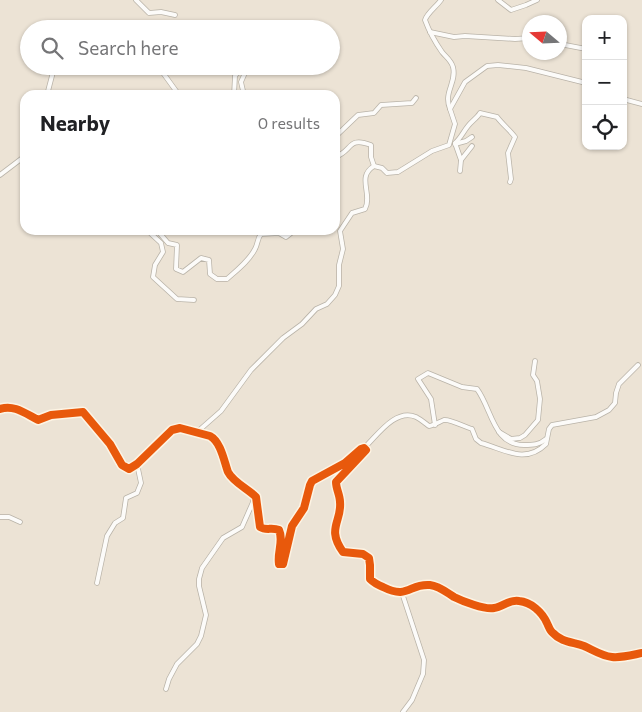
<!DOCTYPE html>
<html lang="en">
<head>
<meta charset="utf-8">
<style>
	body { margin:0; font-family:Commissioner,sans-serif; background:#f2f2f2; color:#202124 }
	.controls { position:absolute; right:15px; top:15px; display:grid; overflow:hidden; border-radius:10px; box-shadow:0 1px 4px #0004 }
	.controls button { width:45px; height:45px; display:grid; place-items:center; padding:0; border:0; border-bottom:1px solid #e0e0e0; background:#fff; color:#202124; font:25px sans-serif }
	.compass { position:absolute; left:522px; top:15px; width:45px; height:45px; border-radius:50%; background:#fff; box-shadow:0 1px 4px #0004; rotate:289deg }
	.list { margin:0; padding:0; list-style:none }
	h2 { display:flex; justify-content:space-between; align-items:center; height:65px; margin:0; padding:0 20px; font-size:21px }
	h2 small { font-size:16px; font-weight:400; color:#757577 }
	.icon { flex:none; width:28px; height:28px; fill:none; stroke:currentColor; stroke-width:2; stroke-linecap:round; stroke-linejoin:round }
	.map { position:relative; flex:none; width:642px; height:712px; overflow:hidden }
	.search { position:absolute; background:#fff; box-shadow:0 1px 4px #0004; left:20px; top:20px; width:320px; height:55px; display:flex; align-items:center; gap:12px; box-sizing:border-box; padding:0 18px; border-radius:28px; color:#757577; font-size:19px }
	.panel { position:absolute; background:#fff; box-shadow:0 1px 4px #0004; left:20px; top:90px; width:320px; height:145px; border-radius:15px }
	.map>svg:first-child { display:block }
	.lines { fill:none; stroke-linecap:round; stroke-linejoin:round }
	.minor-casing { stroke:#b9b3a8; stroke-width:5.5 }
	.tertiary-casing { stroke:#b9b3a8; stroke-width:6 }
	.minor { stroke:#fcfbf9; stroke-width:4 }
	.tertiary { stroke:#fcfbf9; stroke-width:4.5 }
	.cycleway-casing { stroke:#fdf4e4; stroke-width:11 }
	.cycleway { stroke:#e8590c; stroke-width:8 }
</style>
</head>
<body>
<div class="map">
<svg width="642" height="712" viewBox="0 0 642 712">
	<rect width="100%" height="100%" fill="#ece3d5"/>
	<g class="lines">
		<g class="minor-casing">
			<g id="minor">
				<path d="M 136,0 L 149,13 L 161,12 L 175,15"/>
				<path d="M 441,0 C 436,7 427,13 425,20 C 429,31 435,42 442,52 C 446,57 451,60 453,67 C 457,83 443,92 450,109"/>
				<path d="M 498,0 L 511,10 L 526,5 L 537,0"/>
				<path d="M 73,25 L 76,29"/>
				<path d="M 430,32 L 454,37 L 465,36 L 515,39 L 530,38"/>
				<path d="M 560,44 L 586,49"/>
				<path d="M 158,66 L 179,95"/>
				<path d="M 196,66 L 201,68 L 210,66"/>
				<path d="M 47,95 L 53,72 L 57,66"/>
				<path d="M 234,95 L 235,76 L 243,66"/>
				<path d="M 244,95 L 241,82 L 248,66"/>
				<path d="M 623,99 L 642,104"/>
				<path d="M 455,144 L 466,141 L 472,137"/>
				<path d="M 335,154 L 337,150 L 337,135 L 358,115 L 374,113 L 381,105 L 412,103 L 416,98"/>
				<path d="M 335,157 C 353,151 347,136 371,145 L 371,157 L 374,166"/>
				<path d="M 461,160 L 472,146"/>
				<path d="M 460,171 L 461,160 L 455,143 C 461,138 463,132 468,126 C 472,121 477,118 480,113 L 497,117 C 503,125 510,130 515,137 L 508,153 L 511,179 L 510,182"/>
				<path d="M 0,175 L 25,156"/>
				<path d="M 147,230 L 161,243 L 163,252 L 155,265 L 153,277 L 177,299 L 194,300"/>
				<path d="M 157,230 L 168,243 L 177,245 L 176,269 L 183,272 L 201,258 L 209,260 L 210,274 L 217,279 L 227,279 C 237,270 249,261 255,249 C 258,244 257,239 261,234 L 279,233 L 286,237 L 295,230"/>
				<path d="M 435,425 L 431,399 L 418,379 L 428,373 L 462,387 L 477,389 C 492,409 493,445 524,445 C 533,445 539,445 546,439"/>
				<path d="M 499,432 L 511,439 L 520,438 L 525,435 L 538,420 L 540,399 L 537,381 L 533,375 L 535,361"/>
				<path d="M 196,433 L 221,411 L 251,370 L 283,338 L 302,324 L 316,309 L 327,304 L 335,295 L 339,286 L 339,265 L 343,249 L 340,231 L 352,213 L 365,209 C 373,194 356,177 374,166 L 382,168 L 387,173 L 398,172 L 432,151 L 449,145 L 455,124 L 450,109 L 465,82 L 487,66 L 498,65 L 526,68 L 586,83"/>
				<path d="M 364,448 C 377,436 395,408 416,417 C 420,419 425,423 429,426 C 434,425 439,422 444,420 C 450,419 465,427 472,429 L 476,439 L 481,443 C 504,449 525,465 546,444 L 549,429 L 552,425 L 596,417 L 609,410 L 615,403 L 616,393 L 619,384 L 638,365"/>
				<path d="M 0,517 L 9,517 L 20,522"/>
				<path d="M 97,583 L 107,536 L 115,523 L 123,518 L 126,498 L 137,493 L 141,483 L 137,464"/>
				<path d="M 402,593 L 424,660 L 423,674 L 412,700 L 403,712"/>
				<path d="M 166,689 L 169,679 L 177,664 L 197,644 L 201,636 L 206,615 L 199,586 L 199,579 L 202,568 L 223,538 L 242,527 L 253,502 L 253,494"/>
			</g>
		</g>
		<g class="tertiary-casing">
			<path id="tertiary" d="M 0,409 C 14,404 26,414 38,420 L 51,415 L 83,412 L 110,444 L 122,465 L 129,469 L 137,464 L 172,430 L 180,428 L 210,436 C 221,442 224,461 228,472 C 233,482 248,489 256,497 L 260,527 C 266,531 272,527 279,530 C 284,541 277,552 279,564 L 283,564 L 292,526 L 304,508 L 310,485 L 312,481 L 345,463 L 361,449 L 364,448 L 366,450 L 336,482 C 336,489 340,495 340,502 C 342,522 326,528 343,552 L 363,554 L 369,558 L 370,565 L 370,579 C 374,583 378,585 383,587 C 409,600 409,583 430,585 C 439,586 446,592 454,597 C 462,601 485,610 494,608 C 503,607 509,599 519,601 C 531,602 542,612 547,623 C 549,627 550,631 553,633 C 561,642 573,642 584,646 C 593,650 602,656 612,657 C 622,658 632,655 642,653"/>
		</g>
		<use href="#minor" class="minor"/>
		<use href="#tertiary" class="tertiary"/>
		<g class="cycleway-casing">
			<path id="cycleway" d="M 0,409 C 14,404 26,414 38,420 L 51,415 L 83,412 L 110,444 L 122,465 L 129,469 L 137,464 L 172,430 L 180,428 L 210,436 C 221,442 224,461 228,472 C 233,482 248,489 256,497 L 260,527 C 266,531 272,527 279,530 C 284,541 277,552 279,564 L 283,564 L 292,526 L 304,508 L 310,485 L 312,481 L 345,463 L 361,449 L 364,448 L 366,450 L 336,482 C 336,489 340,495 340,502 C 342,522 326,528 343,552 L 363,554 L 369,558 L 370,565 L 370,579 C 374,583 378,585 383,587 C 409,600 409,583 430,585 C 439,586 446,592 454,597 C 462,601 485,610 494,608 C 503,607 509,599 519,601 C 531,602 542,612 547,623 C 549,627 550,631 553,633 C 561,642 573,642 584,646 C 593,650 602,656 612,657 C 622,658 632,655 642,653"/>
		</g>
		<use href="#cycleway" class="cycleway"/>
	</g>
</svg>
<div class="controls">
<button>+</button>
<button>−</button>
<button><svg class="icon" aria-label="locate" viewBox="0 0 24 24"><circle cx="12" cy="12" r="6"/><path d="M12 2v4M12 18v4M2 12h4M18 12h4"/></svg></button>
</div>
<svg class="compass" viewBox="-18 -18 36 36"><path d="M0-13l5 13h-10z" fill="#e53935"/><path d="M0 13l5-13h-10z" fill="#757577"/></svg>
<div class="search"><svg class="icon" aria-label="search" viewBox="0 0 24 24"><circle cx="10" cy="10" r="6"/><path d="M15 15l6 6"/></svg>Search here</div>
<section class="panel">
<h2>Nearby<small>0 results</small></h2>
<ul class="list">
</ul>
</section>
</div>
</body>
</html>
